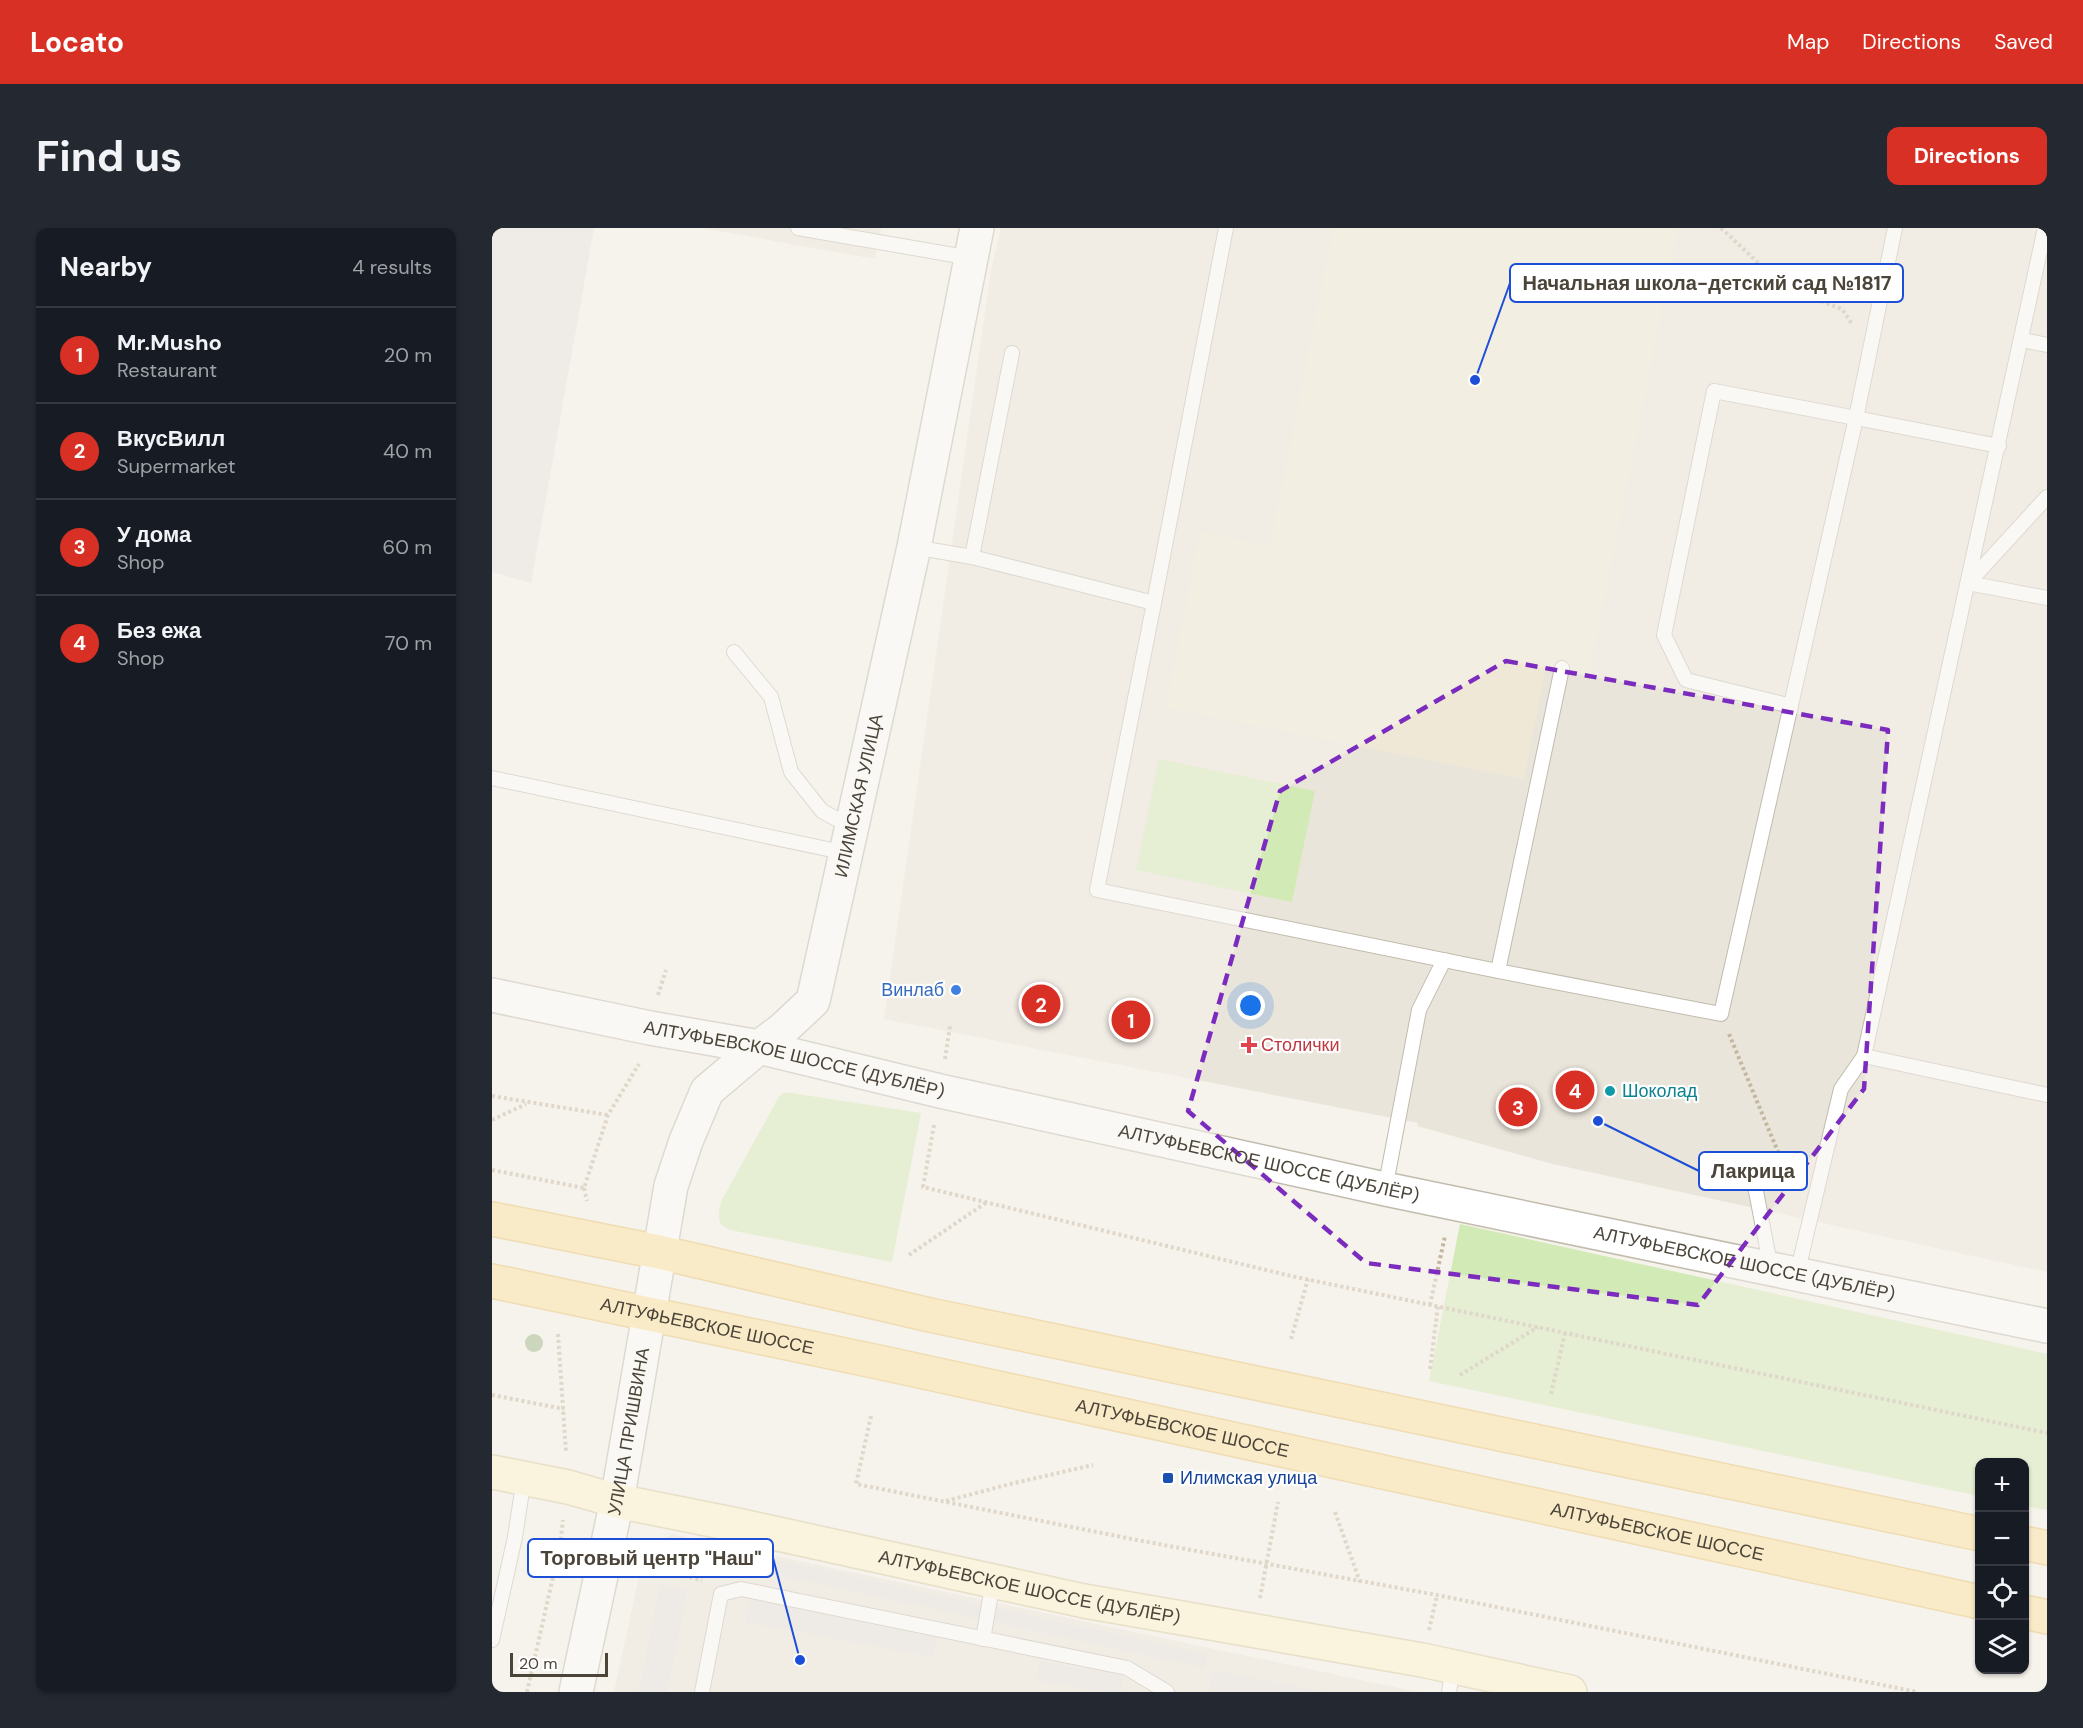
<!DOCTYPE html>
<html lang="en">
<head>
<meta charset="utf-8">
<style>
	body { margin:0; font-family:"DM Sans",sans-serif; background:#242831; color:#f1f3f6 }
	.controls { position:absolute; right:18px; bottom:18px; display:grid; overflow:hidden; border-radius:12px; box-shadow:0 2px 4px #0004 }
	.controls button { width:54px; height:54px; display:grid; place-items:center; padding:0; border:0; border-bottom:2px solid #363941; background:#171b24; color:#f1f3f6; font:30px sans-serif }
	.scale { position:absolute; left:18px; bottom:15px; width:98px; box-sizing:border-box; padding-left:6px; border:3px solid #4b4439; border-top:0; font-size:16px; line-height:21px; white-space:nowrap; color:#4b4439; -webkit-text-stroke:4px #fff; paint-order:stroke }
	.you { position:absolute; left:759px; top:778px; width:21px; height:21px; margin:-15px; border:4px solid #fff; border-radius:50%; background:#1a73e8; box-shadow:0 0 0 9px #1a73e833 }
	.badge { display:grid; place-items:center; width:39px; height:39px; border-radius:50%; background:#d93025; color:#fff; font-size:20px; font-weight:700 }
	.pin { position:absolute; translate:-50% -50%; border:3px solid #fff; box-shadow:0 2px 6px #0006 }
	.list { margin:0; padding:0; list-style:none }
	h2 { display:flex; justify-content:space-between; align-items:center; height:78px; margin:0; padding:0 24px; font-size:26px }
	h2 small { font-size:20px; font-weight:400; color:#9ea1a6 }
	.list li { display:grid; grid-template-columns:39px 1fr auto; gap:18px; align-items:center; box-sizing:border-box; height:96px; padding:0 24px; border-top:2px solid #363941 }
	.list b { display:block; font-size:22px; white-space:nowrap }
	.list p { margin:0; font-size:20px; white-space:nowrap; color:#9ea1a6 }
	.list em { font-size:20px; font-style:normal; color:#9ea1a6 }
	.icon { flex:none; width:33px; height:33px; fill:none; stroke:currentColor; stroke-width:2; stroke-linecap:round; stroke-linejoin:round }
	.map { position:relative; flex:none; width:1555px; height:1464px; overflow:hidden; border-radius:12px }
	header { display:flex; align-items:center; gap:36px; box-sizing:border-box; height:84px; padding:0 30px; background:#d93025; color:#fff }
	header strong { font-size:28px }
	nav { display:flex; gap:33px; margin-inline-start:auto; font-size:21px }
	.intro { display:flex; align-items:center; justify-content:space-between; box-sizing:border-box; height:144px; padding:0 36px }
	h1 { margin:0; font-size:42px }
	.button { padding:15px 27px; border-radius:12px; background:#d93025; color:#fff; font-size:21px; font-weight:700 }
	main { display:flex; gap:36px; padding:0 36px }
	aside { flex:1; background:#171b24; border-radius:12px; box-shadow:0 2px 4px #0004 }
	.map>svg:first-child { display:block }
	.residential { fill:#eae5da }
	.industrial { fill:#e6e2dd }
	.education { fill:#efe8d6 }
	.green { fill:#d2eab5 }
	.parking { fill:#e5e3e0 }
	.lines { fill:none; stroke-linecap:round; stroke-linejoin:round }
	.service-casing { stroke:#c2bbae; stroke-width:16 }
	.tertiary-casing { stroke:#c2bbae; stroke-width:36 }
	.secondary-casing { stroke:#d6c79b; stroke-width:36 }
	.primary-casing { stroke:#e6c16a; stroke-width:36 }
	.path { stroke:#c4b79f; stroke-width:4; stroke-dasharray:3 3; stroke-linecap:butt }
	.service { stroke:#fff; stroke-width:14 }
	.tertiary { stroke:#fff; stroke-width:33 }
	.secondary { stroke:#fff3cd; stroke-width:33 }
	.primary { stroke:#ffe39c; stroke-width:33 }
	.tree { fill:#97b381 }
	.marked { fill:none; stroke:#7b2cbf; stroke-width:4.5; stroke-dasharray:12 8; stroke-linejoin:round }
	.shop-dot { fill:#3f7fe0; stroke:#fff; stroke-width:2 }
	.health-dot { fill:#e0444e; stroke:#fff; stroke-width:2 }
	.culture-dot { fill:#0f9aa8; stroke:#fff; stroke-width:2 }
	.transit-dot { fill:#1a4fb4; stroke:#fff; stroke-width:2 }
	.labels { text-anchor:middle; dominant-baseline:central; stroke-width:4.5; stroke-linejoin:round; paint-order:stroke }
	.street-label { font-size:18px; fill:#4b4439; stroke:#fff }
	.shop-label { font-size:18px; fill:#366cbe; stroke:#fff; text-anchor:end }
	.health-label { font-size:18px; fill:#be3a42; stroke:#fff; text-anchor:start }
	.culture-label { font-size:18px; fill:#0d838f; stroke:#fff; text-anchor:start }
	.transit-label { font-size:18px; fill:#164399; stroke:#fff; text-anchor:start }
	.leader { fill:none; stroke:#1d4ed8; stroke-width:2 }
	.callout-dot { fill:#1d4ed8; stroke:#fff; stroke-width:2 }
	.callout { fill:#fff; stroke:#1d4ed8; stroke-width:2 }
	.callout-label { font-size:20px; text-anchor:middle; font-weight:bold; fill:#4b4439 }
</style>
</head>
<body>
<header>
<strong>Locato</strong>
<nav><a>Map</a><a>Directions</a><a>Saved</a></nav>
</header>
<div class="intro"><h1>Find us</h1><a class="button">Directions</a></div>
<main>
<aside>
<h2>Nearby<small>4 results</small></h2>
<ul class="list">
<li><span class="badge">1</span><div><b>Mr.Musho</b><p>Restaurant</p></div><em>20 m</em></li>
<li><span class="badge">2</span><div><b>ВкусВилл</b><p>Supermarket</p></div><em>40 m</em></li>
<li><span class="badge">3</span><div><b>У дома</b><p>Shop</p></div><em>60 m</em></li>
<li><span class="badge">4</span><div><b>Без ежа</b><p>Shop</p></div><em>70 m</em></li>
</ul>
</aside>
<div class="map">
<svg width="1555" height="1464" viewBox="0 0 1555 1464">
	<rect width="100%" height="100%" fill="#f6f3ec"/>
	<g class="residential">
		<path d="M 211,0 L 389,0 L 383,31 Z"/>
		<path d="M 509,0 L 1555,0 L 1555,1044 L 1061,936 L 925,898 L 926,895 L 392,791 L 499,42 Z"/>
		<path d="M 180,1306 L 925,1464 L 122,1464 L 152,1326 Z"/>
	</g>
	<path class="industrial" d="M 0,0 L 102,0 L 39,355 L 0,344 Z"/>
	<path class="education" d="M 841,0 L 1186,0 L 1098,446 L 1054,437 L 1032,551 L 673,480 L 708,304 L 778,317 Z"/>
	<g class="green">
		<path d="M 667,531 L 823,563 L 800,674 L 644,642 Z"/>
		<path d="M 291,865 L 299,865 L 429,885 L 400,1034 L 238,1002 L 229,997 C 226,988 226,982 230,972 L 286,870 Z"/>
		<path d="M 968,996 L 1555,1126 L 1555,1282 L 1533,1278 L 1532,1234 L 1488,1234 L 1487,1268 L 937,1153 Z"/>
	</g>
	<g class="parking">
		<path d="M 196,1312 L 716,1426 L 713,1440 L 193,1327 Z"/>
		<path d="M 168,1357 L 195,1363 L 175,1464 L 147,1464 Z"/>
		<path d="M 258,1371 L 445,1406 L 441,1429 L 254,1394 Z"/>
		<path d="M 548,1433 L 632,1448 L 629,1464 L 613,1464 L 544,1452 Z"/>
		<path d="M 721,1442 L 835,1464 L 717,1463 Z"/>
	</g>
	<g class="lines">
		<g class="service-casing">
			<g id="service">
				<path d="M 306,0 L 479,30"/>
				<path d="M 1530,112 L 1555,117"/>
				<path d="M 422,319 L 480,329 L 662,375 L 605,662 L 1006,743 L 1229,786 L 1364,190 L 1507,218"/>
				<path d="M 480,329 L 520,125"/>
				<path d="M 1478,353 L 1555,269"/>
				<path d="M 1476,355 L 1555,370"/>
				<path d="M 662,375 L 734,0"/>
				<path d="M 242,424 L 279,469 L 299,544 L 330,583 L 359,599"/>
				<path d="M 1299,478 L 1194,452 L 1172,407 L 1222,163 L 1364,190 L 1403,0"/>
				<path d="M 0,550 L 354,625"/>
				<path d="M 1006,743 L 1070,440"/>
				<path d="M 1372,828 L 1555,867"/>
				<path d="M 1263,958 L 1279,1041"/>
				<path d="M 893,961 L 927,782 L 952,732"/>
				<path d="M 1305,1046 L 1349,861 L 1372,828 L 1553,0"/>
				<path d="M 491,1411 L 501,1354"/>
				<path d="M 0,1412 L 23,1309 L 32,1250"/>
				<path d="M 210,1464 L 229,1366 L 249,1361 L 635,1440 L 675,1464"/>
				<path d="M 957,1464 L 961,1439"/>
			</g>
		</g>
		<g class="tertiary-casing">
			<g id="tertiary">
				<path id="s1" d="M 0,767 L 158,800 L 267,819 L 448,863 L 893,961 L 1555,1098"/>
				<path id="s2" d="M 84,1464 L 125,1273 L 179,958 L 194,913 L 215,863 L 267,819 L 290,802 L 321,773 L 422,319 L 485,0"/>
			</g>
		</g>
		<g class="secondary-casing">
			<g id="secondary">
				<path id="s3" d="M 0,1244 L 76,1259 L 125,1273 L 245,1297 L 592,1373 L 930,1432 L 1078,1464"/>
			</g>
		</g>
		<g class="primary-casing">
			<g id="primary">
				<path d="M 0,991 L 167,1024 L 438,1087 L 1488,1306"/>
				<path id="s4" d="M 0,1053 L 391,1135 L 1488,1374"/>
				<path d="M 1532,1315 L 1555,1320"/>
				<path d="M 1532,1384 L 1555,1389"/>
			</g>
		</g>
		<g class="path">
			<path d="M 1229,0 L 1292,59 L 1350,81 L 1360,96"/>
			<path d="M 166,767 L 174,742"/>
			<path d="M 1237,806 L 1301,960"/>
			<path d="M 453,831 L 458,798"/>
			<path d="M 0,868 L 116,887"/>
			<path d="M 0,892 L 34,876"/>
			<path d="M 442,897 L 431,959 L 799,1048 L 1555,1205"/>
			<path d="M 0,942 L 92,960 L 116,887 L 147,836"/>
			<path d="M 92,960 L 95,973"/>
			<path d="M 417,1027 L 495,974"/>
			<path d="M 938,1077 L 953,1008"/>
			<path d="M 66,1106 L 74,1224"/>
			<path d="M 799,1111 L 816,1051"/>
			<path d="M 938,1141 L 946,1078"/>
			<path d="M 968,1147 L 1046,1099"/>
			<path d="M 1059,1166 L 1073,1105"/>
			<path d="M 0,1167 L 72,1181"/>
			<path d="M 379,1188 L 364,1256 L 650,1313 L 945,1367 L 1425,1464"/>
			<path d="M 454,1273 L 518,1256 L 601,1237"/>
			<path d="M 843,1284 L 868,1354"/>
			<path d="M 45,1314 L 79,1322"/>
			<path d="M 145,1337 L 210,1352"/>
			<path d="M 768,1370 L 786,1274"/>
			<path d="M 937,1402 L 945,1367"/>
			<path d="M 35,1464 L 68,1318 L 71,1292"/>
		</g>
		<use href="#service" class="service"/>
		<use href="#tertiary" class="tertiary"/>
		<use href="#secondary" class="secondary"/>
		<use href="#primary" class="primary"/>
	</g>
	<circle class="tree" cx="42" cy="1115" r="9"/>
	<path d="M0 0H1555V1464H0ZM 1014,433 L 1396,502 L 1372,861 L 1206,1077 L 874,1035 L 696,883 L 788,563 Z" fill="#f6f3ec" fill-opacity=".55" fill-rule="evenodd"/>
	<path class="marked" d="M 1014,433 L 1396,502 L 1372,861 L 1206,1077 L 874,1035 L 696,883 L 788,563 Z"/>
	<circle class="shop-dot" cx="464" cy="762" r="6"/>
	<path class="health-dot" d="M754 808h6v6h6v6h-6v6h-6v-6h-6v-6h6z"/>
	<circle class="culture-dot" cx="1118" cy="863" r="6"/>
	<rect class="transit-dot" x="670" y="1244" width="12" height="12" rx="3"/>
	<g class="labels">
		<g class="street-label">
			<text stroke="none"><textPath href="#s2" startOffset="966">ИЛИМСКАЯ УЛИЦА</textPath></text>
			<text stroke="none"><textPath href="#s1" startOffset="309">АЛТУФЬЕВСКОЕ ШОССЕ (ДУБЛЁР)</textPath></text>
			<text stroke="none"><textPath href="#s1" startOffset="795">АЛТУФЬЕВСКОЕ ШОССЕ (ДУБЛЁР)</textPath></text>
			<text stroke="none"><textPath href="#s1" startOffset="1281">АЛТУФЬЕВСКОЕ ШОССЕ (ДУБЛЁР)</textPath></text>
			<text stroke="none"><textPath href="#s4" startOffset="220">АЛТУФЬЕВСКОЕ ШОССЕ</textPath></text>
			<text stroke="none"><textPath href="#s4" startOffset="706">АЛТУФЬЕВСКОЕ ШОССЕ</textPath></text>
			<text stroke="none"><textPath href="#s2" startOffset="266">УЛИЦА ПРИШВИНА</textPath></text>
			<text stroke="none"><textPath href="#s4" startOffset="1192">АЛТУФЬЕВСКОЕ ШОССЕ</textPath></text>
			<text stroke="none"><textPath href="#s3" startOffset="550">АЛТУФЬЕВСКОЕ ШОССЕ (ДУБЛЁР)</textPath></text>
		</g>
		<g class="shop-label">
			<text x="452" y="762">Винлаб</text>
		</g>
		<g class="health-label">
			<text x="769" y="817">Столички</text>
		</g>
		<g class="culture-label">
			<text x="1130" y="863">Шоколад</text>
		</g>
		<g class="transit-label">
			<text x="688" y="1250">Илимская улица</text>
		</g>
	</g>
	<path class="leader" d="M983 152L1018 55M1106 893L1207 943M308 1432L281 1330"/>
	<g class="callout-dot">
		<circle cx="983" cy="152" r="6"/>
		<circle cx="1106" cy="893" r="6"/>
		<circle cx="308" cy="1432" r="6"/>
	</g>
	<g class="callout">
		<rect x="1018" y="36" width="393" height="38" rx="6"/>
		<rect x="1207" y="924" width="108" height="38" rx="6"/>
		<rect x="36" y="1311" width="245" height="38" rx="6"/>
	</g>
	<g class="callout-label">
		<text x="1215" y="62">Начальная школа-детский сад №1817</text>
		<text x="1261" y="950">Лакрица</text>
		<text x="159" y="1337">Торговый центр "Наш"</text>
	</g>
</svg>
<div class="controls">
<button>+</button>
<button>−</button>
<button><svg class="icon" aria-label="locate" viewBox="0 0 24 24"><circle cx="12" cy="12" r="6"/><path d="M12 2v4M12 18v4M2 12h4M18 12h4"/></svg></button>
<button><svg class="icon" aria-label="layers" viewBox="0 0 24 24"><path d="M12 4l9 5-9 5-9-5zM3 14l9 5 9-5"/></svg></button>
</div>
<div class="scale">20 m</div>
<div class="you"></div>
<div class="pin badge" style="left:639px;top:792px">1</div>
<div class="pin badge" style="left:549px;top:776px">2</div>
<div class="pin badge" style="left:1026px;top:879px">3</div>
<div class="pin badge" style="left:1083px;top:862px">4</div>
</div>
</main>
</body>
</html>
